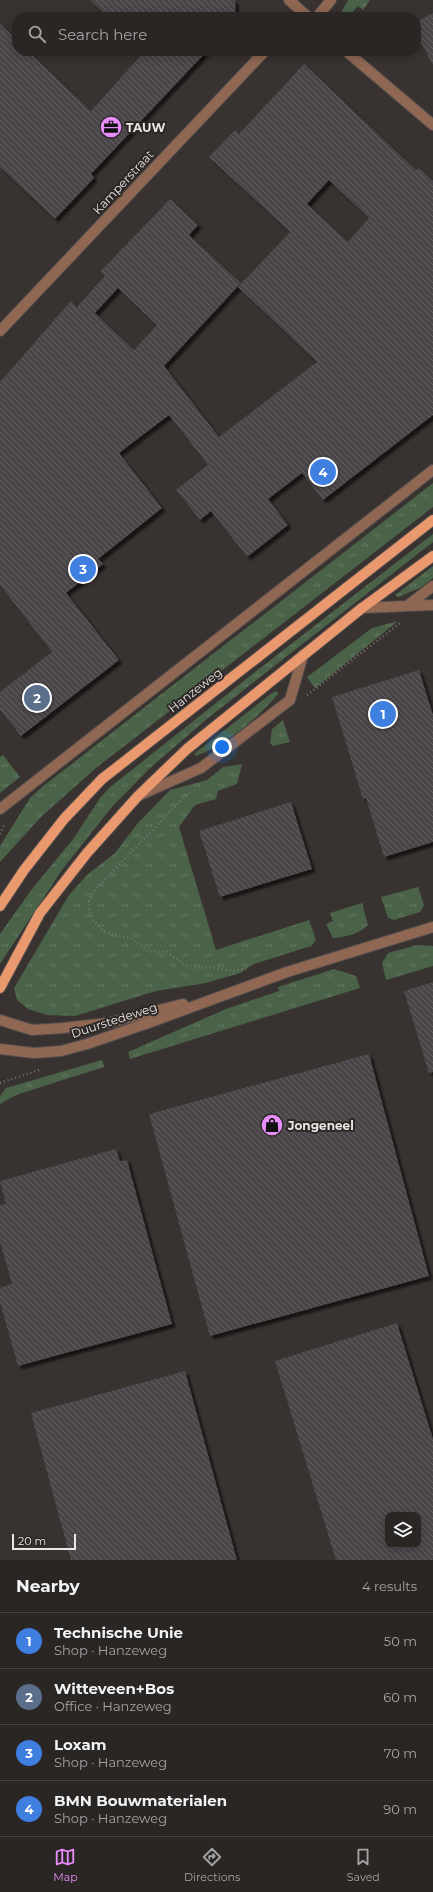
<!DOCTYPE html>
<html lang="en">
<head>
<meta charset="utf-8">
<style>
	body { margin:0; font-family:Montserrat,sans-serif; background:#322e2c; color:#f1f3f6 }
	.controls { position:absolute; right:12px; bottom:12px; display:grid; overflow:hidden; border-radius:8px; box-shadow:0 2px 10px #0003 }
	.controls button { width:36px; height:36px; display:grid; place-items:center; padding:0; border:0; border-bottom:1px solid #464341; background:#2a2624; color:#f1f3f6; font:20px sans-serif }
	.scale { position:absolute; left:12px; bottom:10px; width:64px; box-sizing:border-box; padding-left:4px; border:2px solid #e9e6e4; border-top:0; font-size:11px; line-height:14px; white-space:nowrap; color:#e9e6e4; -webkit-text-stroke:3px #2d2826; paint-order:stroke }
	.you { position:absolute; left:222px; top:747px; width:14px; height:14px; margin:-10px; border:3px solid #fff; border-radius:50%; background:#1a73e8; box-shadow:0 0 0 6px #1a73e833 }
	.badge { display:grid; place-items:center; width:26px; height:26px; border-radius:50%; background:#e98dfd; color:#fff; font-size:13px; font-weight:700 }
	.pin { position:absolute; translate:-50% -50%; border:2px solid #fff; box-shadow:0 1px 4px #0006 }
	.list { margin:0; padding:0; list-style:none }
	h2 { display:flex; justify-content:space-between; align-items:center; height:52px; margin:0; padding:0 16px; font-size:17px }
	h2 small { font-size:13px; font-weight:400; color:#a5a5a6 }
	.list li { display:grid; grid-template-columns:26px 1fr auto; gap:12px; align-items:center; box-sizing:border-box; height:56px; padding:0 16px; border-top:1px solid #464341 }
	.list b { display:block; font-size:15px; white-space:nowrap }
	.list p { margin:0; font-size:13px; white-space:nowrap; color:#a5a5a6 }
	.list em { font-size:13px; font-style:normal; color:#a5a5a6 }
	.icon { flex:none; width:22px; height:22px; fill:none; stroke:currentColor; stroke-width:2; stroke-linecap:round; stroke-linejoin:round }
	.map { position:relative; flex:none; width:433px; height:1560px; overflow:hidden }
	.search { position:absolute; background:#2a2624; box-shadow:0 2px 10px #0003; left:12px; right:12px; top:12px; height:44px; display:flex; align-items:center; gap:10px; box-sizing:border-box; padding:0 14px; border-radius:16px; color:#a5a5a6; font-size:15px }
	.sheet { height:276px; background:#2a2624 }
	nav { display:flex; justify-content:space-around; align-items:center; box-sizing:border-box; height:56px; border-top:1px solid #464341; background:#2a2624; font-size:11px; color:#a5a5a6 }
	nav a { display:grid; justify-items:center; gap:2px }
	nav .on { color:#e98dfd }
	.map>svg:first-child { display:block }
	.grass { fill:url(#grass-tufts) }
	.building { fill:url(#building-back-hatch); fill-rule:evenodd; filter:url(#shadow) }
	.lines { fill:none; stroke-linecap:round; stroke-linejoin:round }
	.service-casing { stroke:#544f4d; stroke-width:12 }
	.minor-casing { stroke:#544f4d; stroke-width:12 }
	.primary-casing { stroke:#544f4d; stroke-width:12 }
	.path { stroke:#797573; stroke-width:2.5; stroke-dasharray:1 3; stroke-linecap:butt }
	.service { stroke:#8f6753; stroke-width:10 }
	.minor { stroke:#8f6753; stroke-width:10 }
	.primary { stroke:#ea986e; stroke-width:10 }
	.labels { text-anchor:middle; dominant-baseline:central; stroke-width:4; stroke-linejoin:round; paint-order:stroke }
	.poi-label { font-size:12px; font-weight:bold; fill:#e9e6e4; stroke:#2d2826; text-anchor:start }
	.street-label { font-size:12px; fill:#e9e6e4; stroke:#2d2826 }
</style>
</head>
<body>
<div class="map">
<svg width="433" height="1560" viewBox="0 0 433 1560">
	<defs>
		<pattern id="grass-tufts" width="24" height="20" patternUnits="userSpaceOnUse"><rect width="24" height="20" fill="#4a6348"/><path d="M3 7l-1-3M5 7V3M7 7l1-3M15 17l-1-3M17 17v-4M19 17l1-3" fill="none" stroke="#647962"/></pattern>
		<pattern id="building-back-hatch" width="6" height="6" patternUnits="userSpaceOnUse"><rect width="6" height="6" fill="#494548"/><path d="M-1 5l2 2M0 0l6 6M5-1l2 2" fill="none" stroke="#636062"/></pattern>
		<filter id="shadow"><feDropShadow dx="3.5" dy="3.5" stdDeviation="1" flood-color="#0009"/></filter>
	</defs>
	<rect width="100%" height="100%" fill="#383230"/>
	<g class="grass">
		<path d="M 348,0 L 370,0 L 363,10 L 358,6 L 348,17 L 344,17 L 342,11 Z"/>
		<path d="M 433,483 L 433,507 L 96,768 L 42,816 L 0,862 L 0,846 L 30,798 L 42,787 Z"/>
		<path d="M 433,534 L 433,542 L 208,718 L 149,769 L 111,808 L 62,870 L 0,964 L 0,934 L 32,889 L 74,838 L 100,798 L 109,788 L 255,672 Z"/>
		<path d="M 433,566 L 433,578 L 420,588 L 398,597 L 395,595 Z"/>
		<path d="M 398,621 L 315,688 L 307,677 L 372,628 Z"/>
		<path d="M 277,691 L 278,694 C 256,720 228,743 196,756 L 194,754 L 272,693 Z"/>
		<path d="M 283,720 L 290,742 L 273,746 L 270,743 L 272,729 Z"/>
		<path d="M 3,755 L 20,777 L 0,793 L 0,757 Z"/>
		<path d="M 242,764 L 237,784 L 218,791 L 216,799 L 195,805 L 179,827 L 216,950 L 309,920 L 316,940 L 311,946 L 254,964 L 240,973 L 206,983 L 156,991 L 75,1016 L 47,1015 L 28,1009 L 17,1000 L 14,988 L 69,895 L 87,875 L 115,853 L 138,823 L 170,790 L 207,780 L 223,767 Z"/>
		<path d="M 418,887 L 424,905 L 420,912 L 394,920 L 388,918 L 381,897 Z"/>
		<path d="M 362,903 L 368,925 C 361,933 343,938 333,938 L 326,924 L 333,921 L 330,913 Z"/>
		<path d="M 417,945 L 433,946 L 433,966 L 386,980 L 382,963 L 388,953 Z"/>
		<path d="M 334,969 L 356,976 L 360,988 L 130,1059 L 128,1052 L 226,1009 L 279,991 L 278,987 Z"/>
		<path d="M 102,1060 L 104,1067 L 16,1095 L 0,1104 L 0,1096 L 6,1088 Z"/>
	</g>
	<g class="building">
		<path d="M 90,0 L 235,0 L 236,17 L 108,17 Z"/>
		<path d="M 433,13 L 433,65 L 416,34 L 416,22 Z"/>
		<path d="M 0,24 L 17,40 L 17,51 L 28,51 L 91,111 L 145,51 L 207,51 L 91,174 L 94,178 L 55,219 L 0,167 Z"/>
		<path d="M 304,64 L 416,170 L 419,168 L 433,181 L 433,415 L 323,500 L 302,473 L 268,499 L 288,525 L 247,557 L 211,511 L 200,520 L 176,490 L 208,465 L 169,415 L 119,453 L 162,508 L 98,559 L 103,564 L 66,593 L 119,660 L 21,736 L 0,710 L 0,692 L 52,652 L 0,585 L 0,382 L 71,301 L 77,307 L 105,276 L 100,272 L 170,199 L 198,225 L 189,235 L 241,283 L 164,366 L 219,437 L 317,362 L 238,287 L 290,232 L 209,157 L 235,130 L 239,134 ZM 329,180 L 369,218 L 348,242 L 307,204 ZM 118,288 L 157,325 L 134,350 L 95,313 Z"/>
		<path d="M 419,670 L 433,715 L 433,842 L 384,857 L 366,798 L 363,799 L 332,697 Z"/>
		<path d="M 291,802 L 312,869 L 220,897 L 199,831 Z"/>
		<path d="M 433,982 L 433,1072 L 429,1073 L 404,991 Z"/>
		<path d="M 369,1054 L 429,1276 L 210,1336 L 149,1114 Z"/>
		<path d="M 116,1149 L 120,1161 L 127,1160 L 172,1324 L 18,1366 L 0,1302 L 0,1288 L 12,1284 L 0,1241 L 0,1205 L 6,1204 L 0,1181 Z"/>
		<path d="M 397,1323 L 433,1439 L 433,1560 L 336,1560 L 275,1361 ZM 388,1515 L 418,1515 L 418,1545 L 388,1545 Z"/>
		<path d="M 185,1371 L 237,1560 L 71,1560 L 31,1413 Z"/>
	</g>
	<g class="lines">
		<g class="service-casing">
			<path id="service" d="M 407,606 L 433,605"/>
		</g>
		<g class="minor-casing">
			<g id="minor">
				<path d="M 289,0 L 308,17"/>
				<path d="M 317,17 L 331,0"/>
				<path d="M 346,51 L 433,125"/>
				<path d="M 0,331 L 265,51"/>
				<path d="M 362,608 L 407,606 L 433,586"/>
				<path d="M 140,795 L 201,768 L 290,700 L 303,655"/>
				<path d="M 0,809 L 433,470"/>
				<path d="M 0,1020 L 32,1030 L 63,1028 L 108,1023 L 183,1004"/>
				<path d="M 0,1049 L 34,1053 L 61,1051 L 87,1044 L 151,1022 L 287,972 L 433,927"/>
			</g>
		</g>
		<g class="primary-casing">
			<g id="primary">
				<path d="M 0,906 L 24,870 L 64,819 L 102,779 L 433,520"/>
				<path d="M 0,988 L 40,913 L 87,853 L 138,796 L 187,749 L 362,608 L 433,556"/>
			</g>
		</g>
		<g class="path">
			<path d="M 307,695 L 400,623"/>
			<path d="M 189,792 L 95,890 L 89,901 L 89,909 L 93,920 L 103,931 L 118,936 L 131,938 L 150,952 L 167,952 L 185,965 L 199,968 L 209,967 L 232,971 L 246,969"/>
			<path d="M 0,834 L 5,823"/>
			<path d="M 0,1083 L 39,1070"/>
		</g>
		<use href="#service" class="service"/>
		<use href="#minor" class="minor"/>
		<use href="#primary" class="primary"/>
	</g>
	<defs>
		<g id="office-disc" transform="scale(1.15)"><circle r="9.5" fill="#e98dfd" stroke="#2d2826"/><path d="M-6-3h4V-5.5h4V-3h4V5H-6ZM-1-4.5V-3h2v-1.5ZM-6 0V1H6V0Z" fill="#111"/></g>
		<g id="shop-disc" transform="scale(1.15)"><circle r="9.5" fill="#e98dfd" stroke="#2d2826"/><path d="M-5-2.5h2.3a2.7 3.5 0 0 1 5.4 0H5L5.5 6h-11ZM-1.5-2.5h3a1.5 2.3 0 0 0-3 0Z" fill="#111"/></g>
	</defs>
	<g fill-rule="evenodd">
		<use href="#office-disc" x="111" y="127"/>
		<use href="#shop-disc" x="272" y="1125"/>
	</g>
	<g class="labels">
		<g class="poi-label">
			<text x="126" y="127">TAUW</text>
			<text x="288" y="1125">Jongeneel</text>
		</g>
		<g class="street-label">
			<text transform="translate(123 182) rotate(-47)">Kamperstraat</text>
			<text transform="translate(195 690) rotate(-38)">Hanzeweg</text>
			<text transform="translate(114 1020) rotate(-18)">Duurstedeweg</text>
		</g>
	</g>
</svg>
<div class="controls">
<button><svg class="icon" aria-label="layers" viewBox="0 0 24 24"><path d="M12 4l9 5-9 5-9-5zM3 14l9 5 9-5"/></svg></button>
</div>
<div class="scale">20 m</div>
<div class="you"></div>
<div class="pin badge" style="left:383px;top:714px;background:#3f7fe0">1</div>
<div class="pin badge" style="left:37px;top:698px;background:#5c6f8a">2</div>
<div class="pin badge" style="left:83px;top:569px;background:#3f7fe0">3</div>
<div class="pin badge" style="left:323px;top:472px;background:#3f7fe0">4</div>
<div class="search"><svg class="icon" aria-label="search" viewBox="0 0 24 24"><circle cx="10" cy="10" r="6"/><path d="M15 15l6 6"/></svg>Search here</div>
</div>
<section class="sheet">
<h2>Nearby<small>4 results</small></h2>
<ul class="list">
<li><span class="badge" style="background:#3f7fe0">1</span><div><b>Technische Unie</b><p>Shop · Hanzeweg</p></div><em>50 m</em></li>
<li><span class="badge" style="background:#5c6f8a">2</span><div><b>Witteveen+Bos</b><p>Office · Hanzeweg</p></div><em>60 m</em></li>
<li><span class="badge" style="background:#3f7fe0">3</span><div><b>Loxam</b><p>Shop · Hanzeweg</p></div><em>70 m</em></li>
<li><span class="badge" style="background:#3f7fe0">4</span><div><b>BMN Bouwmaterialen</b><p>Shop · Hanzeweg</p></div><em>90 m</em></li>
</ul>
</section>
<nav>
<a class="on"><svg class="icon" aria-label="map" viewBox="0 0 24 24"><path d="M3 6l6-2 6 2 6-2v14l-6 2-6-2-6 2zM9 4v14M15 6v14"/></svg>Map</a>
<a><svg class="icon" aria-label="directions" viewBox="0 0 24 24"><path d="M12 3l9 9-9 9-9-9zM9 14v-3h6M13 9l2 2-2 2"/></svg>Directions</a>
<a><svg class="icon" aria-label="saved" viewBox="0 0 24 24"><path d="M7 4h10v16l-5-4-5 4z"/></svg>Saved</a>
</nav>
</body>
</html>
